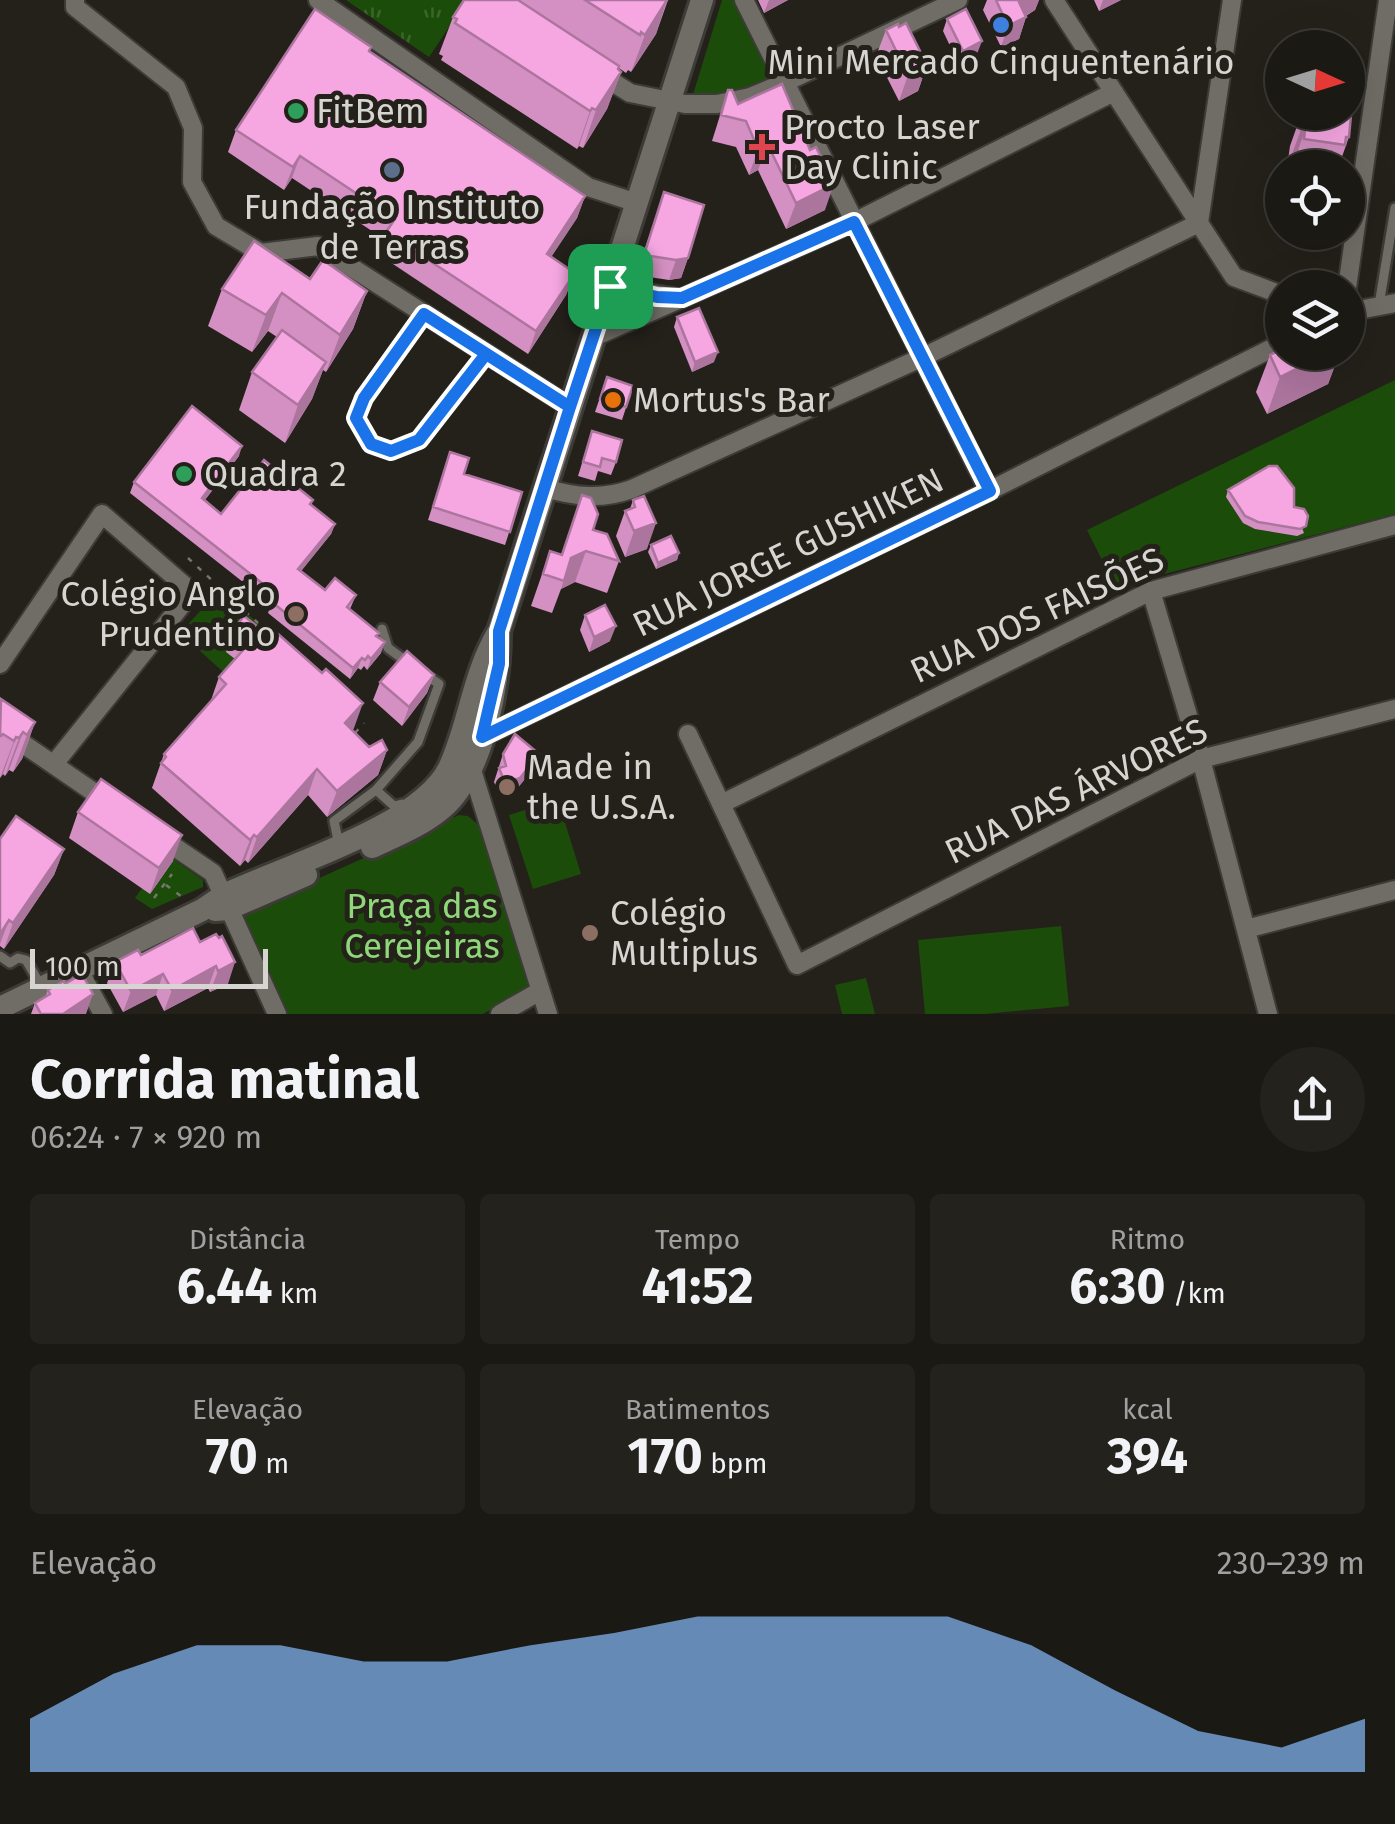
<!DOCTYPE html>
<html lang="pt">
<meta charset="utf-8">
<style>
body{margin:0;font-family:"Fira Sans",sans-serif;background:#24221d;color:#f1f3f6;height:100vh;display:flex;flex-direction:column;font-size:38px;white-space:nowrap}
*{box-sizing:border-box;margin:0}
p{font-size:32px;color:#a0a0a0}
.icon{flex:none;width:55px;height:55px;fill:none;stroke:currentColor;stroke-width:2;stroke-linecap:round;stroke-linejoin:round}
.map{position:relative;height:1014px;overflow:hidden}
.sheet{display:flex;flex-direction:column;background:#1b1914;flex:1}
.sheet>*{flex:none}
.needle{width:65px;rotate:94deg}
.fabs{position:absolute;left:1265px;top:30px;display:grid;gap:20px}
.fabs a{display:grid;place-items:center;width:100px;height:100px;border-radius:50%;background:#1b1914;box-shadow:0 10px 40px #0002,0 0 0 2px #393834;font-size:50px}
.scale{position:absolute;left:30px;bottom:25px;width:238px;box-sizing:border-box;padding-left:10px;border:5px solid #d7d5d1;border-top:0;font-size:28px;line-height:35px;white-space:nowrap;color:#d7d5d1;-webkit-text-stroke:8px #24211b;paint-order:stroke}
.pin{position:absolute;display:grid;place-items:center;width:85px;height:85px;color:#fff;margin:-42px;border-radius:20px;box-shadow:0 5px 15px #0006}
.round{display:grid;place-items:center;flex:none;width:105px;height:105px;border-radius:52px;background:#24221d}
.summary{display:flex;align-items:center;justify-content:space-between;height:170px;padding:0 30px}
h1{font-size:55px;font-weight:700;line-height:75px}
.stats{display:grid;grid-template-columns:repeat(3,1fr);gap:15px;height:170px;padding:10px 30px}
.stats div{display:grid;align-content:center;border-radius:10px;background:#24221d;text-align:center}
.stats b{font-size:50px;font-weight:700}
.stats small{font-size:28px;font-weight:400}
.stats p{font-size:28px}
.chart{height:280px;padding:20px 30px}
.chart p{display:flex;justify-content:space-between}
.chart svg{width:100%;height:180px;margin-top:10px;fill:#85bbfb;opacity:.7}
.map>svg:first-child{display:block}
</style>
<div class="map">
<svg width="1395" height="1014" viewBox="0 0 1395 1014">
<defs>
<pattern id="grass-tufts" width="24" height="20" patternUnits="userSpaceOnUse" patternTransform="scale(2.5)"><rect width="24" height="20" fill="#1c4c09"/><path d="M3 7l-1-3M5 7V3M7 7l1-3M15 17l-1-3M17 17v-4M19 17l1-3" fill="none" stroke="#3c652c"/></pattern>
</defs>
<rect width="100%" height="100%" fill="#24211b"/>
<path fill="url(#grass-tufts)" d="M346,0H467L429,57Z"/>
<path fill="#1c4c09" d="M722,0H735L775,77L748,89L692,98Z
M1395,380V514L1145,579L1119,594L1087,530Z
M212,598L232,601L271,634L231,679L180,633Z
M558,800L581,874L533,889L509,815Z
M459,815L468,816L482,828L531,987L483,1014H285L235,916Z
M173,859L203,880V887L152,909L135,898L142,888L150,893Z
M1061,926L1069,1006L985,1014H925L918,940Z
M866,978L875,1014H842L835,985Z"/>
<g fill="none" stroke-linecap="round" stroke-linejoin="round">
<g stroke="#3d3b37" stroke-width="14">
<path id="service" d="M1379,305L1395,208
M423,313L364,398L356,419L371,444L391,451L419,440L486,354
M382,629L388,648L410,664
M376,790L418,742L439,684L423,673
M339,845L334,821L376,790L394,806L402,804
M0,956L10,963L18,958L26,960L41,986"/>
</g>
<g stroke="#3d3b37" stroke-width="22">
<path id="minor" d="M75,0V7L176,87L193,128L192,182L216,226L261,253L318,246L570,407
M318,0L588,187L637,203
M744,0L989,491
M1054,0L1234,277L1282,295
M598,73L630,93L685,104H717L750,97L784,83L958,0
M610,286L677,298
M1347,288L1388,0
M1348,312L1395,303
M594,337L854,222L1114,92
M545,488C575,497 602,500 632,489L923,357L1199,223L1232,0
M1151,591L1201,759L1268,1014
M0,664L102,514L192,592L54,764
M0,728L111,804
M688,734L797,965L1201,759L1395,709
M482,737L989,491L1282,343
M471,767L548,1014
M721,804L1151,591L1395,525
M157,835L213,873L277,1014
M1246,929L1395,890
M81,974L103,1014
M500,1014L540,991"/>
</g>
<g stroke="#3d3b37" stroke-width="28">
<path id="tertiary" d="M372,847C398,835 426,824 447,804C484,767 499,685 499,634
M215,910L228,909L306,875
M0,1008L202,910L224,895C284,866 420,827 449,768C470,723 472,676 499,631L702,0"/>
</g>
<path stroke="#787570" stroke-width="2.5" stroke-dasharray="5 8" stroke-linecap="butt" d="M188,558L258,623
M355,733L364,723
M166,885L181,896
M154,898L172,874"/>
<use href="#service" stroke="#706d66" stroke-width="9"/>
<use href="#minor" stroke="#706d66" stroke-width="18"/>
<use href="#tertiary" stroke="#706d66" stroke-width="22"/>
</g>
<path fill="#d490c2" d="M464,0H668L656,34L631,72L628,70L626,73L619,68L621,72L607,109L583,148L579,146L577,149L441,60L443,56L439,54L453,17Z
M758,0H788L764,13Z
M987,0H1039L1035,10L1026,16V17L1019,39L1001,47L983,10Z
M1094,0H1121L1099,11Z
M947,19L977,54L958,63L943,31Z
M886,30L927,65L918,91L899,101L876,56Z
M370,52L585,196L577,218L551,257L575,273L566,295L528,354L378,254L384,239L292,178L284,190L228,152L236,130Z
M728,90L738,104L825,210L786,229L758,170L749,175L736,147L712,141Z
M1302,112H1348L1349,137L1338,168L1287,167L1290,146Z
M664,192L688,258L681,278L669,280L636,275Z
M310,279L367,291L353,329L326,372L323,370L312,399L285,443L239,410L252,372L277,337L268,331L252,352L208,326L222,289Z
M677,317L714,362L692,372L674,327Z
M1282,352H1340L1328,384L1267,414L1256,392L1270,355Z
M607,377L633,386L622,420L595,412Z
M592,431L616,462L611,475L598,471L595,481L578,476Z
M450,452L464,474L522,492L505,545L428,520Z
M239,456L204,501L221,514L313,500L311,505L335,524L331,534L301,571L325,590L356,595L350,609L377,636L381,653L367,670L364,666L361,670L358,668L350,679L268,613L271,604L130,493L134,482Z
M1228,490L1294,507L1304,533L1297,536L1255,529L1243,523L1226,497Z
M582,495L593,530L619,561L607,593L575,582L561,589L552,613L531,606L550,551L561,555Z
M633,500L647,549L625,557L616,536L625,511L630,509Z
M651,545L679,553L677,560L656,569L648,552Z
M585,615L610,641L589,652L580,630Z
M236,626L354,728L352,730L369,747L387,750L378,775L327,817L308,795L248,863L245,860L240,866L152,788L164,754L210,703L219,677L235,659L226,652Z
M434,675L427,693L402,726L373,700L380,682Z
M0,700L35,722L22,759L13,772L9,770L5,776L3,774L0,778Z
M503,754H539L535,767L515,791L500,796L494,782Z
M78,812L173,861L150,894L69,838Z
M0,839L64,849L54,875L4,949L0,946Z
M200,942L228,984L210,992L208,988L164,1011L156,995L123,1012L107,983L115,962Z
M48,990L86,1014H31L35,1003L45,998Z"/>
<path fill="#ac759e" d="M667,0L656,34L631,72L645,35Z
M769,0H788L764,13Z
M1023,0H1039L1035,10L1011,24L1019,2Z
M1103,0H1121L1099,11Z
M1026,17L1019,39L1001,47L1008,26Z
M982,41L977,54L958,63L963,51Z
M927,65L918,91L899,101L908,75Z
M621,72L607,109L583,148L596,110Z
M592,108L579,146L577,149L590,111Z
M1301,130H1305L1292,168L1287,167Z
M768,145L758,170L749,175L758,149Z
M300,156L292,178L284,190L293,167Z
M834,184L825,210L786,229L796,203Z
M585,196L577,218L538,277L547,254Z
M688,258L681,278L669,280L676,260Z
M575,273L566,295L528,354L536,331Z
M367,291L353,329L326,372L340,335Z
M282,293L268,331L252,352L266,315Z
M718,352L714,362L692,372L695,362Z
M1330,352H1340L1328,384L1267,414L1280,377Z
M326,362L312,399L285,443L298,405Z
M242,446L239,456L198,509L202,498Z
M656,523L647,549L625,557L634,531Z
M335,524L331,534L294,580L298,569Z
M586,551L575,582L561,589L571,558Z
M679,553L677,560L656,569L658,563Z
M616,626L610,641L589,652L594,637Z
M385,642L381,653L367,670L371,659Z
M362,658L358,668L350,679L353,668Z
M434,675L427,693L402,726L409,707Z
M363,703L354,728L335,748L345,723Z
M35,722L22,759L13,772L27,735Z
M23,732L9,770L5,776L19,738Z
M16,737L3,774L0,778L14,741Z
M387,750L378,775L327,817L337,791Z
M539,754L535,767L515,791L500,796L505,783Z
M317,769L308,795L248,863L257,837Z
M182,835L173,861L150,894L159,868Z
M254,835L245,860L240,866L250,840Z
M64,849L54,875L4,949L13,923Z
M9,920L0,944V934Z
M235,962L228,984L210,992L218,971Z
M216,966L208,988L164,1011L172,990Z
M163,974L156,995L123,1012L131,991Z
M93,994L86,1014H63Z"/>
<path fill="#f6a7e2" stroke="#ac759e" stroke-width="2.5" d="M464,0H518L619,66L618,69L621,72L596,110L592,108L590,111L455,23L457,19L453,17Z
M585,0H667L645,35L641,32L640,35Z
M996,0H1023L1019,2L1026,17L1008,26Z
M315,9L371,47L369,51L585,196L547,254L575,273L536,331L386,232L395,219L300,156L293,167L236,130Z
M966,9L982,41L963,51L947,19Z
M906,23L927,65L908,75L886,30L898,24L899,27Z
M782,84L810,150L816,147L834,184L796,203L768,145L758,149L746,121L721,115L728,90H732L738,104Z
M1348,93L1353,94L1349,137H1346L1345,145L1304,139L1305,130H1301L1303,112H1348Z
M664,192L704,205L688,258L676,260L644,255Z
M254,241L310,279L323,260L367,291L340,335L282,293L266,315L222,289Z
M699,308L718,352L695,362L677,317Z
M282,330L326,362L298,405L252,372Z
M1282,349V352H1330L1280,377L1270,355Z
M607,377L633,386L626,407L600,399Z
M192,406L242,446L202,498L221,514L264,460L313,500L310,504L335,524L298,569L325,590L335,578L356,595L347,607L379,633L376,636L385,642L371,659L368,656L365,660L362,658L353,668L272,602L277,595L134,482Z
M592,431L622,440L616,462L602,458L600,467L583,462Z
M450,452L469,458L464,474L522,492L510,532L433,507Z
M1269,466H1277L1294,488V507L1304,509L1308,516L1306,526L1300,529L1258,522L1245,516L1228,490Z
M582,495L591,498L598,514L593,530L607,534L619,561L586,551L571,558L564,581L543,574L550,551L562,555Z
M644,496L656,523L634,531L625,511L635,507L633,500Z
M671,536L679,553L658,563L651,545Z
M605,605L616,626L594,637L585,615Z
M244,616L262,630L267,624L322,673L326,669L363,703L345,723L369,747L382,740L387,750L337,791L317,769L257,837L254,835L250,840L161,763L166,757L164,754L226,684L219,677L252,640L236,626Z
M407,651L434,675L409,707L380,682Z
M1,699L35,722L27,735L23,732L19,738L16,737L14,741L3,734L1,736H0Z
M515,734L539,754L520,778L505,783L499,768L506,766L503,754Z
M101,779L182,835L159,868L78,812Z
M16,816L64,849L13,923L9,920L0,934V839Z
M193,928L200,942L216,934L219,938L222,936L235,962L218,971L216,966L172,990L163,974L131,991L115,962L138,950L141,955Z
M82,974L93,994L63,1014H41L35,1003L50,994L48,990L64,981L65,984Z"/>
<g fill="none" stroke-linecap="round" stroke-linejoin="round">
<g stroke="#fff" stroke-width="20">
<path id="route" d="M610,286L570,407L486,354L419,440L391,451L371,444L356,418L364,398L424,314L570,407L499,631V664L482,737L990,491L854,222L682,298L657,297L610,286"/>
</g>
<use href="#route" stroke="#1a73e8" stroke-width="12"/>
</g>
<circle fill="#3f7fe0" stroke="#24211b" stroke-width="4" cx="1001" cy="25" r="10"/>
<g fill="#2e9e5b" stroke="#24211b" stroke-width="4">
<circle cx="296" cy="111" r="10"/>
<circle cx="184" cy="474" r="10"/>
</g>
<path fill="#e0444e" stroke="#24211b" stroke-width="4" d="M757 132h10v10h10v10h-10v10h-10v-10h-10v-10h10z"/>
<circle fill="#5c6f8a" stroke="#24211b" stroke-width="4" cx="392" cy="170" r="10"/>
<circle fill="#e8710a" stroke="#24211b" stroke-width="4" cx="613" cy="400" r="10"/>
<g fill="#8d6e63" stroke="#24211b" stroke-width="4">
<circle cx="296" cy="614" r="10"/>
<circle cx="507" cy="787" r="10"/>
<circle cx="590" cy="933" r="10"/>
</g>
<g text-anchor="middle" stroke-width="10" stroke-linejoin="round" paint-order="stroke">
<g font-size="35" fill="#d7d5d1" stroke="#24211b" text-anchor="start">
<text x="1001" y="74" text-anchor="middle">Mini Mercado Cinquentenário</text>
<text x="316" y="123">FitBem</text>
<text x="784" y="139">Procto Laser<tspan x="784" dy="40">Day Clinic</tspan></text>
<text x="392" y="219" text-anchor="middle">Fundação Instituto<tspan x="392" dy="40">de Terras</tspan></text>
<text x="633" y="412">Mortus's Bar</text>
<text x="204" y="486">Quadra 2</text>
<text x="276" y="606" text-anchor="end">Colégio Anglo<tspan x="276" dy="40">Prudentino</tspan></text>
<text x="527" y="779">Made in<tspan x="527" dy="40">the U.S.A.</tspan></text>
<text x="610" y="925">Colégio<tspan x="610" dy="40">Multiplus</tspan></text>
</g>
<g font-size="35" fill="#d7d5d1" stroke="#24211b">
<text transform="translate(788 552) rotate(-26)" y="12">RUA JORGE GUSHIKEN</text>
<text transform="translate(1037 615) rotate(-25)" y="12">RUA DOS FAISÕES</text>
<text transform="translate(1076 791) rotate(-26)" y="12">RUA DAS ÁRVORES</text>
</g>
<g font-size="35" fill="#8ed879" stroke="#24211b">
<text x="422" y="918">Praça das<tspan x="422" dy="40">Cerejeiras</tspan></text>
</g>
</g>
</svg>
<div class="fabs">
<a><svg class="needle" viewBox="-14 -14 28 28"><path d="M0-13l5 13h-10z" fill="#e53935"/><path d="M0 13l5-13h-10z" fill="#a0a0a0"/></svg></a>
<a><svg class="icon" aria-label="locate" viewBox="0 0 24 24"><circle cx="12" cy="12" r="6"/><path d="M12 2v4M12 18v4M2 12h4M18 12h4"/></svg></a>
<a><svg class="icon" aria-label="layers" viewBox="0 0 24 24"><path d="M12 4l9 5-9 5-9-5zM3 14l9 5 9-5"/></svg></a>
</div>
<div class="scale">100 m</div>
<div class="pin" style="left:610px;top:286px;background:#1e9e55"><svg class="icon" aria-label="arrive" viewBox="0 0 24 24"><path d="M6 21V4h12l-3 4 3 4H6"/></svg></div>
</div>
<section class="sheet">
<div class="summary"><div><h1>Corrida matinal</h1><p>06:24 · 7 × 920 m</p></div><a class="round"><svg class="icon" aria-label="share" viewBox="0 0 24 24"><path d="M12 15V3M7 8l5-5 5 5M5 13v7h14v-7"/></svg></a></div>
<div class="stats">
<div><p>Distância</p><b>6.44<small> km</small></b></div>
<div><p>Tempo</p><b>41:52</b></div>
<div><p>Ritmo</p><b>6:30<small> /km</small></b></div>
</div>
<div class="stats">
<div><p>Elevação</p><b>70<small> m</small></b></div>
<div><p>Batimentos</p><b>170<small> bpm</small></b></div>
<div><p>kcal</p><b>394</b></div>
</div>
<div class="chart"><p><span>Elevação</span>230–239 m</p>
<svg viewBox="0 0 160 44" preserveAspectRatio="none"><path d="M0 44V31L10 20L20 13L30 13L40 17L50 17L60 13L70 10L80 6L90 6L100 6L110 6L120 13L130 24L140 34L150 38L160 31V44z"/></svg>
</div>
</section>
